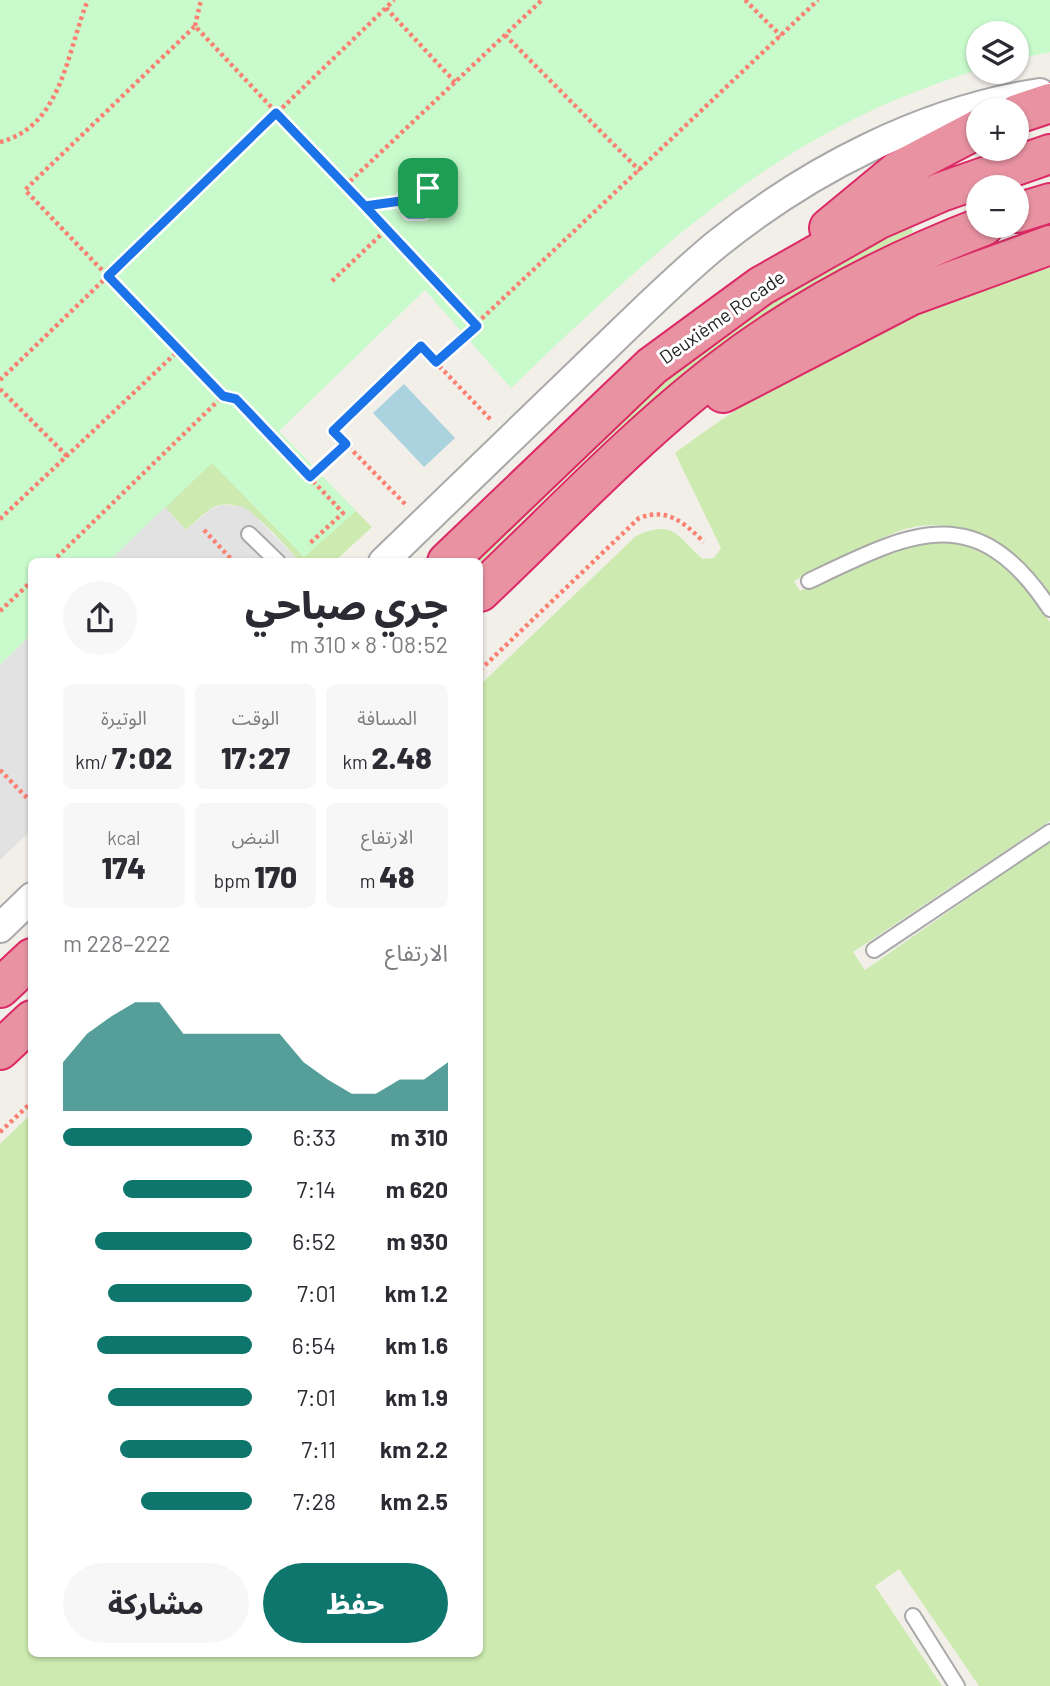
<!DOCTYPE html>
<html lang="ar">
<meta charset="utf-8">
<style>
body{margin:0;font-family:Barlow,"Noto Sans Arabic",sans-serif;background:#f7f7f7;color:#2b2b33;direction:rtl;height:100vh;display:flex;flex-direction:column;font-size:26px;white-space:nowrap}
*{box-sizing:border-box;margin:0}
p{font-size:23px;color:#7c7c81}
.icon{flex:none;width:38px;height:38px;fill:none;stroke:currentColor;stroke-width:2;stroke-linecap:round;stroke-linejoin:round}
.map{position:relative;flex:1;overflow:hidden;direction:ltr}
.details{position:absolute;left:28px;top:558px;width:455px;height:1099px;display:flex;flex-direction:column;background:#fff;border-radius:10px;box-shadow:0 2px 5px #0004;direction:rtl}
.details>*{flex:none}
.controls{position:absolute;left:966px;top:21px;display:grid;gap:14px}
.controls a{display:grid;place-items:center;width:63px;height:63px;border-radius:50%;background:#fff;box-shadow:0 2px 5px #0004;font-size:35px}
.pin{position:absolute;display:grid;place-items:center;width:60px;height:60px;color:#fff;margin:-30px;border-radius:14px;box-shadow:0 4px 10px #0006}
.round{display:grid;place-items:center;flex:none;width:74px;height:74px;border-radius:37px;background:#f7f7f7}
.overview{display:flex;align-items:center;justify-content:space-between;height:119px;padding:0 35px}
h1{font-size:38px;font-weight:800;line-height:52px}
.figures{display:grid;grid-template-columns:repeat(3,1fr);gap:10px;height:119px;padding:7px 35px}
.figures div{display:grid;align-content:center;border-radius:10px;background:#f7f7f7;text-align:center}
.figures b{font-size:30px;font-weight:800}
.figures small{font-size:19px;font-weight:400}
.figures p{font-size:19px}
.chart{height:196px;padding:14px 35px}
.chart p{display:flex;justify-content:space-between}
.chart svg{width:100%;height:126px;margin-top:7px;fill:#0f766e;opacity:.7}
.action{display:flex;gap:14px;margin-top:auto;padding:14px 35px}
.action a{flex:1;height:80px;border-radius:42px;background:#0f766e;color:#fff;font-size:28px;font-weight:800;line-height:80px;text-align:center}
.action a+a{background:#f7f7f7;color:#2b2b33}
ul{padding:0 35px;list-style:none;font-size:23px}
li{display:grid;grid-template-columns:112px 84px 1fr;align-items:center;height:52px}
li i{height:18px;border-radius:9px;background:#0f766e}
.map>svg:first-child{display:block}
</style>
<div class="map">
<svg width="1050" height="1686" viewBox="0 0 1050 1686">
<rect width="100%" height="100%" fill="#f2efe9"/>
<path fill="#cdebb0" d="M911,226L913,232C827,275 745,324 670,385C603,439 542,502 480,562H468L666,377L760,310L808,279Z
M1050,268V594C1019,547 955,509 897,532C862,545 828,565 794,581L800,591L903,543L942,540L962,544L999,561L1015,574L1050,622V821L853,952L865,970L1050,841V1686H979L899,1569L875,1586L942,1686H0V1144L31,1114L32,1654H480V685L636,536C676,518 677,538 703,559L714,558L721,548L675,453C789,367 913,308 1050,268Z
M196,446L333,513L295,547L303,556L356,511L372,527L334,562H300C281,542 243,490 212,508C203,514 194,523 186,530L165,507L108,562H75Z"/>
<path fill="#c8facc" d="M0,0H1050V52L1017,59V33H978V70C777,131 659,247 511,388L425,290L279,431L356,511L304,557L212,463L108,562H32L31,635L0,665Z"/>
<path fill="#e2e2e2" d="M221,505L241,506L250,511L300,562H108L165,507L186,530L211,509Z
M31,635V830L0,860V665Z"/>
<path fill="#aad3df" d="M404,384L455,438L424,467L373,413Z"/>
<path fill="#c7bfb8" stroke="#c4b6ab" stroke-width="2" d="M406 200a12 12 0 1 1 24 0a12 12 0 1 1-24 0Z"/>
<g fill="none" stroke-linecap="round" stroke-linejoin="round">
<g stroke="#a9a9a9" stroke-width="18">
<path id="lane" d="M249,534L278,562
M809,581C909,533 976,496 1050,609
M874,950L1050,832
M913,1616L957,1686"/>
</g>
<g stroke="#a9a9a9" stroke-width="32">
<path id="street" d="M383,562C451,497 518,432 585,367C629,325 671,282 717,244C809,170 923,111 1040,93
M0,928L32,897"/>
</g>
<g stroke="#dc2a67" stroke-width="42">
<path id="highway" d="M1017,114L1050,103
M1017,213L1050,203
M829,228L898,171L978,129
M723,393L910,296L1050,245
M447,562L652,366L761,286L879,219L941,192L1050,154
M480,592C558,518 633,438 718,372C798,310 890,262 984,226
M0,988L32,958
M0,1050L32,1020"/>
</g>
<path stroke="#fa8072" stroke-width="4.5" stroke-dasharray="3.5 3.5" stroke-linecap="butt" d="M745,0L781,36
M386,8L455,82
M195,26L201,0
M505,35L640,171
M0,142C63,126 67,50 88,0
M402 200a15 15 0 1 1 30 0a15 15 0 1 1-30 0Z
M345,186L542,0
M365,206L401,201
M332,281L387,229
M436,362L818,0
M0,380L394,0
M0,389L67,456
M223,396L236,399L343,513L308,545
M310,477L345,444
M405,504L333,431L420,346L492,421
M0,519L179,350
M204,530L234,562
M52,562L223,396L25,190L195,26L477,326
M0,611L32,581
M480,670L639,518C668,507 684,523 704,542
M0,770L32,803
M0,1132L32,1102"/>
<use href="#lane" stroke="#fff" stroke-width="14"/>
<use href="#street" stroke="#fff" stroke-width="28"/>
<use href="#highway" stroke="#e892a2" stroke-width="38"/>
</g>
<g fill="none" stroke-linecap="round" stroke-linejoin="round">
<g stroke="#fff" stroke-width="14">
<path id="route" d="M428,188L414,184L407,188L401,201L365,206L276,113L108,276L223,396L236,399L310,477L346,444L333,431L421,346L436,362L477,326L365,206L401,201L409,214H424L433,202L428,188"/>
</g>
<use href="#route" stroke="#1a73e8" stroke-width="9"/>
</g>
<g text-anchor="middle" stroke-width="6" stroke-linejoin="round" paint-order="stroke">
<g font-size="19" fill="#222" stroke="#fff">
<text transform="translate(722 317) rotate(-35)" y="7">Deuxième Rocade</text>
</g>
</g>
</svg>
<div class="controls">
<a><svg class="icon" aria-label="layers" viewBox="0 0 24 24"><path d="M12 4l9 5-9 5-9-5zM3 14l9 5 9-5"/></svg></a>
<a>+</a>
<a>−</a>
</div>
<div class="pin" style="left:428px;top:188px;background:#1e9e55"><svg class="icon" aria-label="arrive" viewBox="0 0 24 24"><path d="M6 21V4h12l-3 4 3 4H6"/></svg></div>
<section class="details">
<div class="overview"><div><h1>جري صباحي</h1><p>08:52 · 8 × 310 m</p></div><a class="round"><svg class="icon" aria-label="share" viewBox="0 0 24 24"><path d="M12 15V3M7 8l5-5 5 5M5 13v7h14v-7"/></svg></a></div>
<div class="figures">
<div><p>المسافة</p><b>2.48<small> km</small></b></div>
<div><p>الوقت</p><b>17:27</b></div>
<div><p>الوتيرة</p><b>7:02<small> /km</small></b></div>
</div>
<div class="figures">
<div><p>الارتفاع</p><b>48<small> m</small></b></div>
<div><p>النبض</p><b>170<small> bpm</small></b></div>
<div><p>kcal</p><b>174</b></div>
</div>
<div class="chart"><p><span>الارتفاع</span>222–228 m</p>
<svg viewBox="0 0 160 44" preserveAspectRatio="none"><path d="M0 44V27L10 17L20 11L30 6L40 6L50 17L60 17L70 17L80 17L90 17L100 27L110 33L120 38L130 38L140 33L150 33L160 27V44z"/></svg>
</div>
<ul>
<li><b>310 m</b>6:33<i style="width:100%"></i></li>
<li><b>620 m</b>7:14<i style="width:68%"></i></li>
<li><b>930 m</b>6:52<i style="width:83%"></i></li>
<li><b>1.2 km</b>7:01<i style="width:76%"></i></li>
<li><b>1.6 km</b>6:54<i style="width:82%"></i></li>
<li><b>1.9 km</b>7:01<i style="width:76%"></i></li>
<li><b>2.2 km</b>7:11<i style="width:70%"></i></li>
<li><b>2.5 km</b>7:28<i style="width:59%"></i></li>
</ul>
<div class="action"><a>حفظ</a><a>مشاركة</a></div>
</section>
</div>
